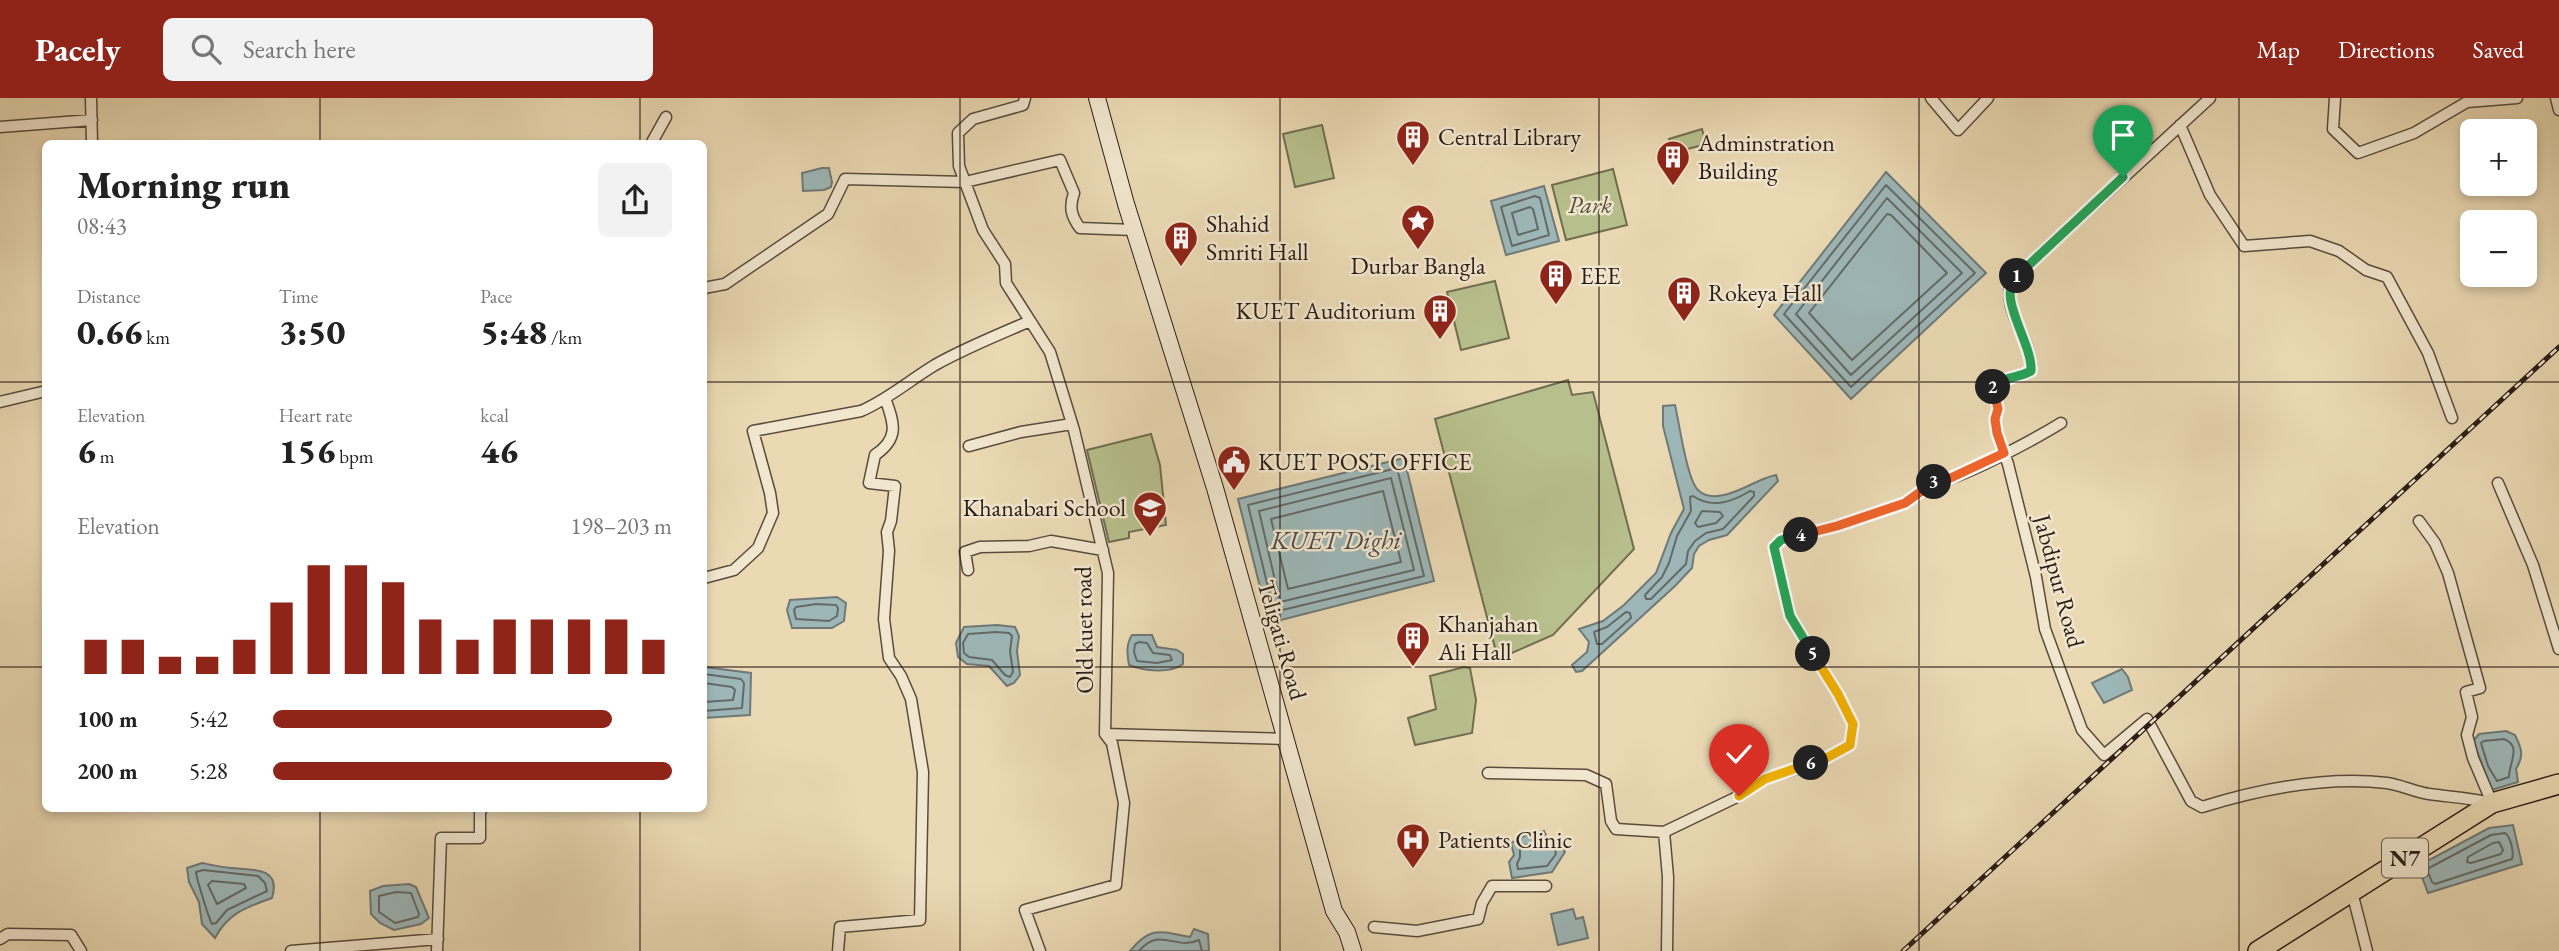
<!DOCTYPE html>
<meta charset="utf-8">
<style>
body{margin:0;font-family:"EB Garamond",serif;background:#f2f2f2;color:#222;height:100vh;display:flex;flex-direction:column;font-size:26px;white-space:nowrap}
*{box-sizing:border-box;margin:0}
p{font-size:23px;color:#767676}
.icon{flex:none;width:38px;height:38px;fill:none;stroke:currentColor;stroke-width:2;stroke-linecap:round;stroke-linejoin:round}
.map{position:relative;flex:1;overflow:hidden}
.side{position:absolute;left:42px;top:42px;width:665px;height:672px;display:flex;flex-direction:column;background:#fff;border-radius:10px;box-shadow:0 4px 10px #0003}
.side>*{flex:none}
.buttons{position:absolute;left:2460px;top:21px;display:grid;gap:14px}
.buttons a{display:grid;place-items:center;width:77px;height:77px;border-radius:10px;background:#fff;box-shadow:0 4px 10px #0003;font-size:35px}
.pin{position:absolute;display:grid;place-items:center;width:60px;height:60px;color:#fff;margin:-72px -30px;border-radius:50% 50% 50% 0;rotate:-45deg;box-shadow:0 0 7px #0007}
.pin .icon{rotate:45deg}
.km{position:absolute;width:35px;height:35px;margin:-18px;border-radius:50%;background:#222;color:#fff;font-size:19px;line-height:35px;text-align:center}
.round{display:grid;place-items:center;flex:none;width:74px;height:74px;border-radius:10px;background:#f2f2f2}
.headline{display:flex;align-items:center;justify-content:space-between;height:119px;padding:0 35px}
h1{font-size:38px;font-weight:800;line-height:52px}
.metrics{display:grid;grid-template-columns:repeat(3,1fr);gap:10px;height:119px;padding:7px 35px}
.metrics div{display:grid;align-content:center}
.metrics b{font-size:35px;font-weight:800}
.metrics small{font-size:19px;font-weight:400}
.metrics p{font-size:19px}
.chart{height:196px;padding:14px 35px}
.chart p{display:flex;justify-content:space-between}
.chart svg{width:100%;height:126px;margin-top:7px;stroke:#8f2418;stroke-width:6}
ul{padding:0 35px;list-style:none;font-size:23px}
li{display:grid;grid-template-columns:112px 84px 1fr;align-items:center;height:52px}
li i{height:18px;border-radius:9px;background:#8f2418}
header{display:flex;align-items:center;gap:42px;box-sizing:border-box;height:98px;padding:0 35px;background:#8f2418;color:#fff}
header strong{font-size:33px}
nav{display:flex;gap:38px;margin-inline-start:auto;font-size:24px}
.search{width:490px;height:63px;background:#f2f2f2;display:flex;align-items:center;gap:18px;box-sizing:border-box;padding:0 24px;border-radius:10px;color:#767676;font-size:26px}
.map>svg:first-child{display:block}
</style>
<header>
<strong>Pacely</strong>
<div class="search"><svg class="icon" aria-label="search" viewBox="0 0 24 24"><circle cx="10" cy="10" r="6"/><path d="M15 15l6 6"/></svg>Search here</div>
<nav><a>Map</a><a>Directions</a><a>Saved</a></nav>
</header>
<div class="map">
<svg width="2559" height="853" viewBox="0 0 2559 853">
<rect width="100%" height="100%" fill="#ead9b3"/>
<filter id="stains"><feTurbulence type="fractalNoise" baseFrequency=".00286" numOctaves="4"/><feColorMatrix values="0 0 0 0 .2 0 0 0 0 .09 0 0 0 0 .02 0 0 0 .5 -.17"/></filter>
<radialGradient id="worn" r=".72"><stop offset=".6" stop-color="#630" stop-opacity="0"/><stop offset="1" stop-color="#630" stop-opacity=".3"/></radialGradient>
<path fill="#b7bf8c" stroke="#706e51" stroke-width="2" d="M1322,27L1334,80L1295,89L1283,36Z
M1702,31L1706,46L1673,55L1669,41Z
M1613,71L1627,127L1566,142L1552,87Z
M1495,183L1509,240L1461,252L1447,194Z
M1568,282L1572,297L1593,294L1634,451L1553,537L1498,561L1435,321Z
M1151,336L1160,367L1166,427L1129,434V440L1109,444L1087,352Z
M1464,569L1470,570L1476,602L1472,635L1415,647L1408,620L1436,611L1430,578Z"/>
<path fill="#9db7b8" stroke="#6f7977" stroke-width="2" d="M822,70H829L832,84L831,89L824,92L803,93L802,75Z
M1886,74L1986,175L1851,301L1774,217Z
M1544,88L1559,143L1506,157L1491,103Z
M1675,307C1679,324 1687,382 1698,392C1705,399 1715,399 1724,397C1743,393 1757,381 1776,377L1778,383L1727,437L1709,442L1699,448L1694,456L1692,470L1675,488L1582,573L1576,574L1572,567L1587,554L1589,544L1579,531L1603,523L1624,507L1656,475L1671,435L1684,411L1663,328V308Z
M1404,360L1434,483L1269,525L1238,401Z
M837,499L846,505L844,523L832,530H792L787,512L790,502Z
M997,527L1015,529L1019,538L1017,553L1020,577L1014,585L1007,588L989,568L967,566L958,559L956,545L964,529Z
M1132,537H1152L1157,549L1177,552L1183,556V566C1170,576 1144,573 1129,567C1127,556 1126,546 1132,537Z
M704,569L751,575L750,617L704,620Z
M2122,571L2128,579L2132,592L2104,605L2092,585Z
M2506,633L2515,637C2522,651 2524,658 2516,671L2518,684L2492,692L2473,643L2479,636Z
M2513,727L2522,766L2428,795L2418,768L2489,730Z
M1544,733L1549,743H1558L1565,754L1552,774L1512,780L1509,764L1514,757L1511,745L1524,738Z
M202,765C212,767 221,769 231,770C250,772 282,768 272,800C247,809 228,815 215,840L202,826L199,804L189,784L187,770Z
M409,786L416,789L429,820L421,826L394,832L380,825L371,816L370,793L383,788Z
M1573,811L1576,821L1583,819L1588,840L1558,847L1551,816Z
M1194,831L1208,836L1209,853H1130C1151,828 1159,833 1190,839Z"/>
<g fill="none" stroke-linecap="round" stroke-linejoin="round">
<path stroke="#646a67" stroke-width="2" d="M1886,87L1975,175L1851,289L1784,216Z
M1535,98L1540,100L1549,137L1512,148L1501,109Z
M1887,100L1962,175L1851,277L1796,216Z
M1530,109L1533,111L1538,131L1518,137L1512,115Z
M1887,116L1891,117L1947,175L1852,262L1809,215Z
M1397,370L1424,478L1274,514L1248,407Z
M1391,380L1414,472L1280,504L1259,413Z
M1383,393L1401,464L1288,491L1271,421Z
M1750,393L1754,394V398L1723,431L1706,435L1695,443L1688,453L1686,466L1651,501H1646L1645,497L1662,479L1669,465L1677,438L1691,413L1690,399L1693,398C1712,411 1732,404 1750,393Z
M1702,413L1720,414L1723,418L1716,425L1698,429L1695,425Z
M816,506L836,507L838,510L837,518L829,523L796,521L794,512L796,509Z
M1626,514L1630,515L1631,520L1602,546H1597L1594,534L1607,529Z
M996,534L1009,535L1012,538L1010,553L1013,574L1010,579L1005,577L992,562L969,559L964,555L963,545L968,536Z
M1139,544L1147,545L1153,555L1170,557L1172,562L1157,565L1137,563L1134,554L1135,546Z
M704,576L741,581L744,585L742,610L704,613
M704,585L732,589L735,592L733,602L704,604
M2504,641C2522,648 2509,665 2509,679L2497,683L2488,668L2481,645L2484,643Z
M2505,735C2511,739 2514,755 2512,761L2435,786L2432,784L2428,774L2429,770L2491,737Z
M1539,742L1546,749L1555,751L1556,756L1547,768L1518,771L1517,766L1520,759V749Z
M2499,744L2503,752L2501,756L2471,765L2467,764L2468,759L2493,745Z
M203,772L258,778L265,785L267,793L227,812L216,825L212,826C209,821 196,779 196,774Z
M212,783L244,786L246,790L217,806L208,787Z
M396,794L411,795L419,816L418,819L395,825L379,814V798Z
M1139,853C1160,828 1176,853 1199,842L1202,853"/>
<g stroke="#5a4b3d" stroke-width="13">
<path id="street" d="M91,0L92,46
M1025,0L1023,7L973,21L958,35L959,68L983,132L1005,166L1006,185L1050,254L1074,332L1108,475L1105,636L1112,645L1124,705L1116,787L1025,812L1040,853
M1931,0L1958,32L1988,0
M2210,0L2011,183C2002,214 2033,242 2031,273C2018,281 2002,279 1992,290L1998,311L1995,321L1997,335L2008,366L2036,479L2045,531L2082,632L2104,657L2147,621L2191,703L2202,709C2260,691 2326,678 2387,685C2401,687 2415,694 2429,696C2451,699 2470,700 2492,705L2473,660L2467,637L2472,619L2466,594L2480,590L2448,475L2435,445L2419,423
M2335,0L2333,31L2358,55L2414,35L2467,4L2517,0
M2556,0L2559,12
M2180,27L2210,97L2244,148L2310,143L2339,153L2366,172L2387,179L2428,255L2452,320
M0,29L92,22
M651,46L666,19
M704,190L725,186L828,116L845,81L965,84L1060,62L1074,95C1069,109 1071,118 1080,130L1134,132
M0,304L46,293
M969,348L1021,334L1072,326
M2498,385L2533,467L2559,551
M968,472L965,454L980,449L1029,448L1051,443L1103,452
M704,480L734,472L758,450L773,415L770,395L753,333L861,313C887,302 910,282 935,267C965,250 998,237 1030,223
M1105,636L1287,641
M1488,675L1586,677L1606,686L1611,723L1616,731L1664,734
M2352,794L2367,853
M1374,829L1417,833L1478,821L1482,805L1492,788H1546
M0,841L8,836L71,837L81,853
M291,853L438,841
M437,853L441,740H480V715L482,710
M838,853L840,829L920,822L923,674L911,601L901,578L889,560L884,521L889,453L887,434L891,423L895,388L869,385L875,357C900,340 894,325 885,300
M1667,853L1668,779L1664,734L1739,698L1764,681L1821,663L1850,647L1853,626L1838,596L1790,518L1774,449L1781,442L1837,428L1905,405L1934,384C1955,385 2040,338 2061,325"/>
</g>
<g stroke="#2a1c16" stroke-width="18">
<path id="secondary" d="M1097,0L1126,106L1215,390L1334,813L1347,834L1353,853"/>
</g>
<g stroke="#2a1c16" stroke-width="22">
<path id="highway" d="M2258,853L2492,705L2559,686"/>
</g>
<use href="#street" stroke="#f1e6ce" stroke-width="10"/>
<use href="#secondary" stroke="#f1e6ce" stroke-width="16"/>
<use href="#highway" stroke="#ead9b3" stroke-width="19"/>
<g stroke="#2a1c16" stroke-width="5">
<path id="rail" d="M1903,853L2559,249"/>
</g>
<use href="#rail" stroke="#f1e6ce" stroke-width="2.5" stroke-dasharray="8" stroke-linecap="butt"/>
</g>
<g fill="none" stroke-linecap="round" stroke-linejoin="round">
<g stroke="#fff" stroke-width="14">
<path id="split-1" d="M2017,178L2123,79"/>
</g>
<g stroke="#fff" stroke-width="14">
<path id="split-2" d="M1993,289C2002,279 2019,280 2031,273C2033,245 1995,198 2017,178"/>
</g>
<g stroke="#fff" stroke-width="14">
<path id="split-3" d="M1934,384H1942L2004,355L1997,335L1995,321L1998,311L1993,289"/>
</g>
<g stroke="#fff" stroke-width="14">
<path id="split-4" d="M1801,437L1837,428L1905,405L1934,384"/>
</g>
<g stroke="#fff" stroke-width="14">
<path id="split-5" d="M1801,437L1781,442L1774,449L1790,518L1813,556"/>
</g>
<g stroke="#fff" stroke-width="14">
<path id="split-6" d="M1811,665L1821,663L1850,647L1853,626L1838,596L1813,556"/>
</g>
<g stroke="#fff" stroke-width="14">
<path id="split-7" d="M1739,698L1765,681L1811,665"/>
</g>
<use href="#split-1" stroke="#22a559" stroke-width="9"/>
<use href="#split-2" stroke="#22a559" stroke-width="9"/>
<use href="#split-3" stroke="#f0652b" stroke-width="9"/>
<use href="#split-4" stroke="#f0652b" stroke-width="9"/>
<use href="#split-5" stroke="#22a559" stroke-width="9"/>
<use href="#split-6" stroke="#f5b400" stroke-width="9"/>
<use href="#split-7" stroke="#f5b400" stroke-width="9"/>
</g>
<path fill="none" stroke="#2a1c16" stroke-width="2" stroke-opacity="0.55" d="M320,0V46M640,0V46M960,0V853M1280,0V853M1599,0V853M1919,0V853M2239,0V853M0,284H46M704,284H2559M0,569H46M704,569H2559M320,710V853M640,710V853"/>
<defs>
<g id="building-pin" transform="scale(1.75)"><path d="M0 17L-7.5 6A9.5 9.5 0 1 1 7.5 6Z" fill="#8f2418" stroke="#f1e6ce"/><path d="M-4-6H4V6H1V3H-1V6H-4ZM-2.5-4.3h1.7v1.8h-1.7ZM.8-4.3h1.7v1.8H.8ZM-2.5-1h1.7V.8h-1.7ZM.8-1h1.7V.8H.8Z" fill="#fff"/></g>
<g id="sight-pin" transform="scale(1.75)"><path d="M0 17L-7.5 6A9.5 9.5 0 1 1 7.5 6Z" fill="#8f2418" stroke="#f1e6ce"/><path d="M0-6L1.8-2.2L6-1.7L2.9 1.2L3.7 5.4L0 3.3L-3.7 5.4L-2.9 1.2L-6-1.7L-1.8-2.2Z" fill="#fff"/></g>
<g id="civic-pin" transform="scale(1.75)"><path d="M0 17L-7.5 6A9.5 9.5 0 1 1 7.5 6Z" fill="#8f2418" stroke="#f1e6ce"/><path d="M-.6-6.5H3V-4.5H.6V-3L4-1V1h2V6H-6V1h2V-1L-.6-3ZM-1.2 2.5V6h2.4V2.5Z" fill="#fff"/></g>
<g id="school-pin" transform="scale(1.75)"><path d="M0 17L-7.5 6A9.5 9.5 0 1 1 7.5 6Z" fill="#8f2418" stroke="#f1e6ce"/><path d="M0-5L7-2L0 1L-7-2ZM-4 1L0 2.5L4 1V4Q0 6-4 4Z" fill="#fff"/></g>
<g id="hospital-pin" transform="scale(1.75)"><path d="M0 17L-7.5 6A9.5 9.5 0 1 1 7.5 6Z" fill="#8f2418" stroke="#f1e6ce"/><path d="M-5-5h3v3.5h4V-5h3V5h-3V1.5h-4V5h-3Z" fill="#fff"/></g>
</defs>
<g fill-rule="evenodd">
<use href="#building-pin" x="1413" y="39"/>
<use href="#building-pin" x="1673" y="59"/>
<use href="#sight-pin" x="1418" y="123"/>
<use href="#building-pin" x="1181" y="140"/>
<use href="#building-pin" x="1556" y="178"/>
<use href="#building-pin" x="1684" y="195"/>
<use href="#building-pin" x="1440" y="213"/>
<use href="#civic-pin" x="1234" y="364"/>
<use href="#school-pin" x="1150" y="410"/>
<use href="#building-pin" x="1413" y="540"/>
<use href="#hospital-pin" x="1413" y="742"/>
</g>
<g text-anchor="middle" stroke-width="5" stroke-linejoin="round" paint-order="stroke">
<rect fill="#f1e6ce" stroke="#66594d" stroke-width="2" x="2382" y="740.5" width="46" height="39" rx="5"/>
<g font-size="23" font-weight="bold" fill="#2a1c16">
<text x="2405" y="768">N7</text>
</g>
<g font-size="24" fill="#2a1c16" stroke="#f1e6ce" text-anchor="start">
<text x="1438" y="47">Central Library</text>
<text x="1698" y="53">Adminstration<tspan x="1698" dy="28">Building</tspan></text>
<text x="1206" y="134">Shahid<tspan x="1206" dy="28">Smriti Hall</tspan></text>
<text x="1418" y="176" text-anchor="middle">Durbar Bangla</text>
<text x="1580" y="186">EEE</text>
<text x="1708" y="203">Rokeya Hall</text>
<text x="1416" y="221" text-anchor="end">KUET Auditorium</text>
<text x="1258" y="372">KUET POST OFFICE</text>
<text x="1126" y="418" text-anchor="end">Khanabari School</text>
<text x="1438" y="534">Khanjahan<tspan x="1438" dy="28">Ali Hall</tspan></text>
<text x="1438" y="750">Patients Clinic</text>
</g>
<g font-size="24" font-style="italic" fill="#544d39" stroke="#f1e6ce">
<text x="1590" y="115">Park</text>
</g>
<g font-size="24" fill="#2a1c16" stroke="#f1e6ce">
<text transform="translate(2059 483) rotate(75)" y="8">Jabdipur Road</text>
<text transform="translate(1084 532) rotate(-91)" y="8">Old kuet road</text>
<text transform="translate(1282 542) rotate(74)" y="8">Teligati Road</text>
</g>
<g font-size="26" font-style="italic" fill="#4c4a47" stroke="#f1e6ce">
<text x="1336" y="451">KUET Dighi</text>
</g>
</g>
<rect width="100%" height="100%" filter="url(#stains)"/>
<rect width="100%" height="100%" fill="url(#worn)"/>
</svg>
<div class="buttons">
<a>+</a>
<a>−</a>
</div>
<div class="pin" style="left:2123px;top:79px;background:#1e9e55"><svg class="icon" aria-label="arrive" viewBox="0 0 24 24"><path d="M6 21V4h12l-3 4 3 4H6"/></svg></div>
<div class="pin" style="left:1739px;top:698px;background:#d93025"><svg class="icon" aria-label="check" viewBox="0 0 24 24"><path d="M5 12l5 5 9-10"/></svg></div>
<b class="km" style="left:2017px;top:178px">1</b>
<b class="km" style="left:1993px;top:289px">2</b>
<b class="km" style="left:1934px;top:384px">3</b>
<b class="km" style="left:1801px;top:437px">4</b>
<b class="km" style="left:1813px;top:556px">5</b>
<b class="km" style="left:1811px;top:665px">6</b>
<section class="side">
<div class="headline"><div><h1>Morning run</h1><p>08:43</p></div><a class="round"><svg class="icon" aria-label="share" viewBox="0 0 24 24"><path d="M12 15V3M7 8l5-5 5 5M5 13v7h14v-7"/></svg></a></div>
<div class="metrics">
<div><p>Distance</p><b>0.66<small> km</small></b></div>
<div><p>Time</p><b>3:50</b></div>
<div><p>Pace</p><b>5:48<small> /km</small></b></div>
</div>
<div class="metrics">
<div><p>Elevation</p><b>6<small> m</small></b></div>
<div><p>Heart rate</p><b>156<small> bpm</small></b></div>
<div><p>kcal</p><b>46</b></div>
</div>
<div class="chart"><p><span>Elevation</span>198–203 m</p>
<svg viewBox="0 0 160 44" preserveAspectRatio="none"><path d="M5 44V32M15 44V32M25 44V38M35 44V38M45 44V32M55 44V19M65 44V6M75 44V6M85 44V12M95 44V25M105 44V32M115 44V25M125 44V25M135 44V25M145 44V25M155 44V32"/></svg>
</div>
<ul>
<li><b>100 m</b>5:42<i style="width:85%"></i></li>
<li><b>200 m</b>5:28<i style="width:100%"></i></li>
</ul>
</section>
</div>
